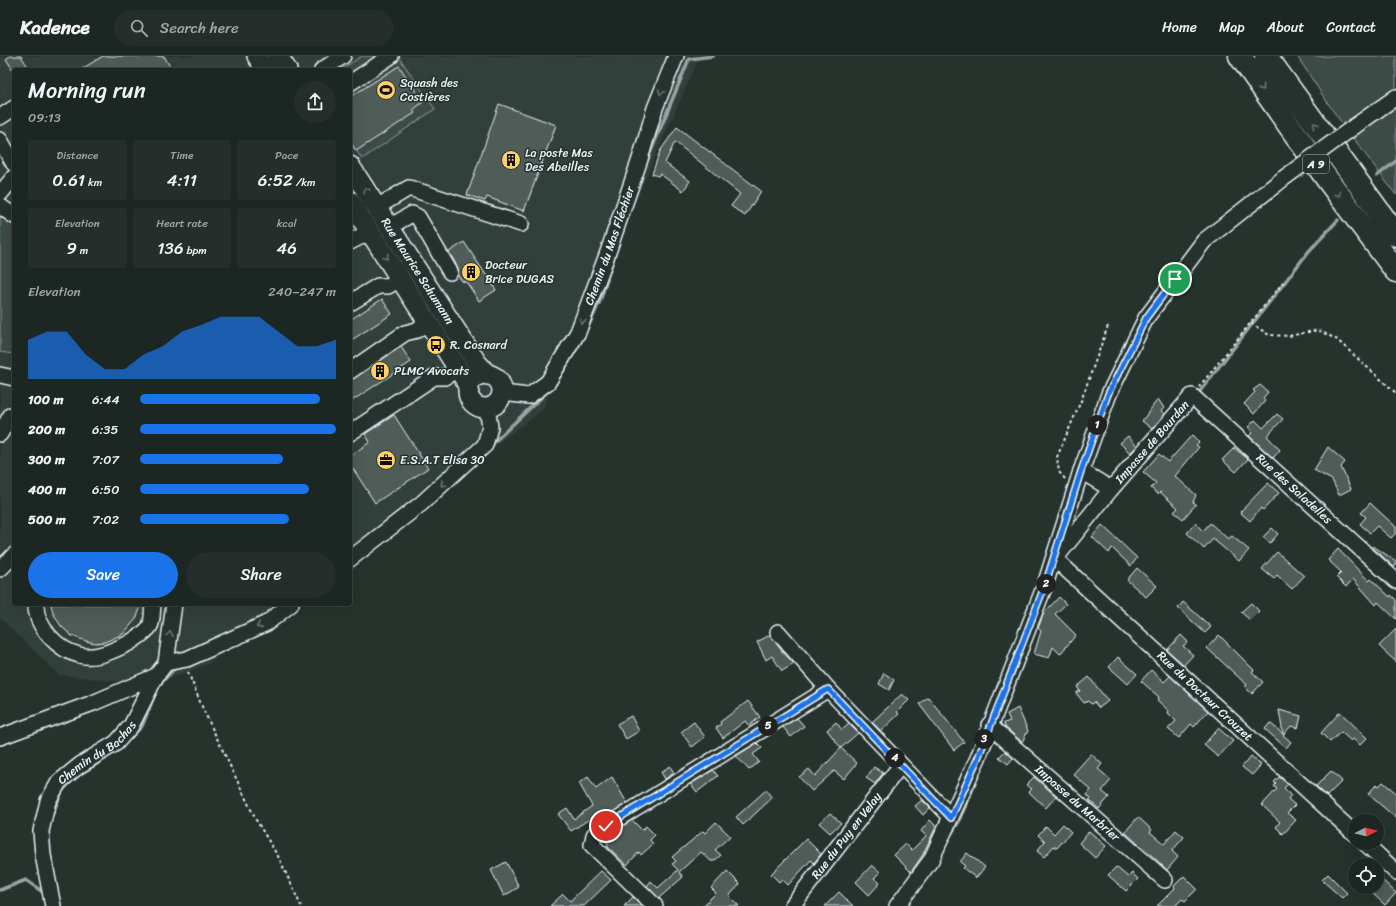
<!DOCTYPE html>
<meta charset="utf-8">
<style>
body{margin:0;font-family:Sriracha,sans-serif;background:#252e2a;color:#f1f3f6;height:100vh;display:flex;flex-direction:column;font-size:15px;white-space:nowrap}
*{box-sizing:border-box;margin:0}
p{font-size:13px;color:#a0a5a5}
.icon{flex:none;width:22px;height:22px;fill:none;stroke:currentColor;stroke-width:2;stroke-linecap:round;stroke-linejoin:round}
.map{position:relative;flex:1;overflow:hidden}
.side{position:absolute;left:12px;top:12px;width:340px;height:538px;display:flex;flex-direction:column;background:#1c2622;border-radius:4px;box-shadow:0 4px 16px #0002,0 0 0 1px #3a4340}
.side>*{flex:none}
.needle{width:26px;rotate:84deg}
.buttons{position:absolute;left:1348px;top:758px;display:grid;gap:8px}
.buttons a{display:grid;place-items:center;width:36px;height:36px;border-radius:50%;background:#1c2622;box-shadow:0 4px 16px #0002,0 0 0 1px #3a4340;font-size:20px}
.pin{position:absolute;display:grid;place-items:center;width:34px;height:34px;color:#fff;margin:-17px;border:2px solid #fff;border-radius:50%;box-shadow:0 1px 4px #0007}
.km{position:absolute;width:20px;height:20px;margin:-10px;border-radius:50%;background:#222;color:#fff;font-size:11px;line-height:20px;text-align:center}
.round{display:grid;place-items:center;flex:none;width:42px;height:42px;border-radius:21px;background:#252e2a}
.summary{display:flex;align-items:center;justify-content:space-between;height:68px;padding:0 16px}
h1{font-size:22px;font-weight:600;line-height:30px}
.metrics{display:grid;grid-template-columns:repeat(3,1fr);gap:6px;height:68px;padding:4px 16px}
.metrics div{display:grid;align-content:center;border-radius:4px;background:#252e2a;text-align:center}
.metrics b{font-size:17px;font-weight:600}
.metrics small{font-size:11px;font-weight:400}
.metrics p{font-size:11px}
.chart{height:112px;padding:8px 16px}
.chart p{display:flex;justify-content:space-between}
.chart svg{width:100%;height:72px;margin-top:4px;fill:#1a73e8;opacity:.7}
.cta{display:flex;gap:8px;margin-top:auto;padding:8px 16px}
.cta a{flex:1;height:46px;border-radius:24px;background:#1a73e8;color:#fff;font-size:16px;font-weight:600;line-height:46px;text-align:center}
.cta a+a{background:#252e2a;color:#f1f3f6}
ul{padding:0 16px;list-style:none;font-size:13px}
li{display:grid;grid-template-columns:64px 48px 1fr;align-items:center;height:30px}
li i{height:10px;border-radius:5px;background:#1a73e8}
header{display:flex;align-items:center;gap:24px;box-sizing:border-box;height:56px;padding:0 20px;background:#1c2622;border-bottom:1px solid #3a4340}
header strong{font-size:19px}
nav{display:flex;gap:22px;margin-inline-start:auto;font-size:14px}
.search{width:280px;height:36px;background:#252e2a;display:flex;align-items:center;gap:10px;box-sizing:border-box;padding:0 14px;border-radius:22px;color:#a0a5a5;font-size:15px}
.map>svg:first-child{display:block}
</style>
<header>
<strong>Kadence</strong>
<div class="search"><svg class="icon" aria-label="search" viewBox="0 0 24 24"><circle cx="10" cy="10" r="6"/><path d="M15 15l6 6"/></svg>Search here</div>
<nav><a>Home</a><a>Map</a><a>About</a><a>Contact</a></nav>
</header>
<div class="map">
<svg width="1396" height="850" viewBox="0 0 1396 850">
<rect width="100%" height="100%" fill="#26332d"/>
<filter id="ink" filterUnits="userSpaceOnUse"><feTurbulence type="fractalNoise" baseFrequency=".025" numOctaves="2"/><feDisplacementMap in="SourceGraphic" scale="8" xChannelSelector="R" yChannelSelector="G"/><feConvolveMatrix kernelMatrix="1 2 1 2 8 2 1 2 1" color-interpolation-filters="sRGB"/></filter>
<g filter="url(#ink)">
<path fill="#333f3a" d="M0,0H700L542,354L350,500V14H14V548H287L208,608L173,621L141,628L59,619L0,562Z"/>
<path fill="#3e4b47" stroke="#939ea0" d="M362,0H398L435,53L362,103L350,85V14H340Z
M1297,0H1396V139L1333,55Z
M0,160L14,170V298L0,296Z"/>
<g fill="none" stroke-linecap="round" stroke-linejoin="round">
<path stroke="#98a3a5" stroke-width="3.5" d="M646,107L689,3L713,0
M1377,120L1396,105
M588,271L600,245L613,204
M555,328L581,285
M1197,339L1309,195L1338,164
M491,389L548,335
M159,629L174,613L177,612
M131,681L142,670L155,638
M80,718L105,703
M52,759L62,735L73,723
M951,778L961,762L980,715
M0,834L26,824L44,837"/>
</g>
<path fill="#505c59" stroke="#e8f1f8" d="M10,0H21L30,14H13L6,3Z
M103,0H164L172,14H80Z
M399,10L423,46L413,54L415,57L356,95L350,85V41Z
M499,48L556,69L524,155L487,141L485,145L467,139Z
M677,71L761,135L745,160L731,150L740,138L675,86L665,107L690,125L683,135L660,118L658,120L652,118L660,95Z
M464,186L496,234L479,245L467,227L462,225L458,220V212L449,196Z
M382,243L392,258L350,285V264Z
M401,291L411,306L350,346V324Z
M1260,329L1268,336L1263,342L1265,345L1254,358L1244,348L1255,336L1253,334Z
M1158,343L1164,352L1161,355L1165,358L1152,373L1142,365Z
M1277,358L1283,363L1267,380L1280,394L1273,402L1249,380L1253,376L1248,371L1255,364L1263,372Z
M394,359L428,412L375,447L350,408V400L370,386L365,378Z
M1192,379L1199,386L1196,389L1199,391L1175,420L1196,439L1193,446L1196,448L1183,463L1174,456L1178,452L1160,436L1158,438L1151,432L1156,427L1143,416L1159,398L1168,406Z
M1128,380L1137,390L1130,397L1120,387Z
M1328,391L1345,406L1341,411L1351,433L1339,439L1332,424L1314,414Z
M1234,392L1248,403L1236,416L1222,404Z
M1268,427L1279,437L1265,452L1263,454L1261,452L1250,465L1240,456Z
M1370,447L1396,471V477L1391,482L1377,470L1370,477L1360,468L1366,461L1361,457Z
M1195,467L1203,475L1210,467L1228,483L1232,480L1249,494L1239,505L1213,483L1204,493L1187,477Z
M1102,469L1137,502L1131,510L1112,492L1109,497L1092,481Z
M1272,472L1278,478L1270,487L1263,481Z
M1373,490L1396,505V509L1394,511L1372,491Z
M1338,493L1369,525L1371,523L1390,541L1391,539L1396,544V563L1378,546L1376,549L1353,523L1346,531L1336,521L1341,516L1328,504Z
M1277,496L1304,520L1292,533L1277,519L1274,523L1262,513Z
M1137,512L1157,530L1146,541L1127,524Z
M1059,541L1066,548L1055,558L1076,579L1060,598L1053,591L1049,602L1034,598L1041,575L1038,572L1044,557Z
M1183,546L1211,571L1205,577L1178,552Z
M1251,547L1259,555L1250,564L1241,556Z
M51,548H142L136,563L123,578L105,586L95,587L86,585L72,580L61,570L53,557Z
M1396,573V606L1379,590Z
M770,579L781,594L794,608L782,615L772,600L766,604L757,586Z
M1181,579L1188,586L1183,590L1193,599L1184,609L1167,594Z
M1219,579L1254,614L1252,616L1263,626L1252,638L1245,631L1247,629L1207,592Z
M1118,601L1137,618L1128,628L1109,611Z
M1151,614L1164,626L1170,620L1208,655L1194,671L1191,668L1179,682L1168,673L1176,665L1168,657L1169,655L1157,644L1159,641L1141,625Z
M884,617L894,624L889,634L879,628Z
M1089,621L1108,645L1099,652L1094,646L1091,648L1088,645L1084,647L1076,637L1080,635L1077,631Z
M902,638L909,644L897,656L899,658L881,675L872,666Z
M928,641L964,686L954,694L919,648Z
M748,645L760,661L749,670L745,665L723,682L716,672L721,668L720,666Z
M1018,652L1028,675L1022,686L1005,671L1004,667L1010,665L1007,658Z
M1279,654L1301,660L1298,672L1291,670L1283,679L1291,686L1286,692L1265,673L1270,667L1283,678Z
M1340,656L1367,682L1360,689L1353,683L1351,685L1341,676L1330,686L1321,677Z
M631,660L639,675L626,683L617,668Z
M797,662L804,670L791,681L783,671Z
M694,666L705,681L692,691L681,676Z
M836,666L842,674L849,668L858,677L841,692L827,674Z
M1218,672L1233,685L1218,701L1204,689Z
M757,687L762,692L753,698L759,706L749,714L736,700Z
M841,692L857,707L844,723L834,715L812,735L799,721L809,713L815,720Z
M1005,695L1013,702L1008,708L999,701Z
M1091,698L1102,708L1098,713L1111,724L1102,735L1109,741L1099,753L1089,744L1091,743L1087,739L1091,734L1073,718Z
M1251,700L1261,709L1252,719L1242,711Z
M670,710L674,717L665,723L661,716Z
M874,711L883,717L875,728L866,722Z
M713,714L718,720L697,736L691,728Z
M1331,715L1342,725L1327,740L1316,730Z
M588,721L596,733L612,721L627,747L595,767L591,762L571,775L558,758L567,752L574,763L592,750L579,727Z
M1034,721L1056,740L1046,752L1029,736L1032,733L1026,729Z
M1279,721L1288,728L1284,732L1291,739L1288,743L1295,749L1287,757L1296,764L1283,778L1276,771L1280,766L1262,749L1277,733L1274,730L1276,728L1274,726Z
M1383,726L1396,737V762L1368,738L1377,728L1379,730Z
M766,734L772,742L743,769L736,761Z
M922,744L930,752L923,759L915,750Z
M830,757L841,767L830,777L819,767Z
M1138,761L1152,774L1150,776L1164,788L1176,774L1184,781L1172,795L1178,801L1167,814L1140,788L1139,789L1125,776Z
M632,764L642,774L646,770L655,779L650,784L653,788L641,799L639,796L627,809L607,790L609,788L605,785L614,776Z
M930,764L936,770L937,769L922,800L911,816L894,799L906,788L912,794L926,780L921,775Z
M716,766L730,780L715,794L721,799L714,805H711L701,796L679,816L683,821L659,842L647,830L651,825L658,832L678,814L672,808L676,805L672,801L703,775L705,777Z
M1063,768L1071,776L1057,792L1054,790L1044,801L1037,795L1045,785L1038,779L1046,770L1054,778Z
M1089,775L1106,790L1095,802L1079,787Z
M806,783L821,798L814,807L811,804L788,829L782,823L779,826L771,818Z
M967,797L985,811L976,822L963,812L965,810L960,806Z
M506,806L519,831L504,840L491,814Z
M872,809L880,816L874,822L880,827L869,839L856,826Z
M1116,811L1128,821L1132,817L1138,823L1126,835L1108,819Z
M601,815L611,824L584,850H550L563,838L570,845Z
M727,815L740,828L729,840L739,850H703L716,837L711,832Z
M1328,818L1347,837L1342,842L1322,824Z
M1377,819L1396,837L1385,849L1371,836L1377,831Z
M1184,820L1197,833L1185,845L1182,843L1175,850H1157L1175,832L1174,830Z
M839,836L853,850H825Z
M633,841L642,850H624Z"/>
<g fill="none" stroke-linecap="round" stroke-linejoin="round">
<g stroke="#e8f1f8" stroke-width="18">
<g id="minor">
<path d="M322,14L343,0"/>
<path d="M350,27L391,0"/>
<path d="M0,61L14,52"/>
<path d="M1355,70L1396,41"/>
<path d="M0,84L14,108"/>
<path d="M0,138L14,121"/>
<path d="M0,150L14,160"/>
<path d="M377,151L409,132L521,168"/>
<path d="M389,171L412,158L418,161L450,216"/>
<path d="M350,186L370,176"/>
<path d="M350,247L378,230H388L400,223"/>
<path d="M350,315L405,277L417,274L428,265"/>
<path d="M0,319L14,322"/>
<path id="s1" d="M502,337L529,340L548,326L578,276L607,199L640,103L655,52L676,0"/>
<path d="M350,377L434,321H445L458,312"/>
<path d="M0,378L11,359"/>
<path d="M1081,415L1111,433"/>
<path d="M350,503L422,447L485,389L490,371L487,352"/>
<path d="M0,513L14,499"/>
<path d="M36,548C35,570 58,594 79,599C95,604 115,594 129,587C135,583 147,576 150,570C153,564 152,554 153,548"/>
<path d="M778,576L828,633L951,761"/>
<path d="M166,607L187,603L267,567L291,548"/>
<path id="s2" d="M989,669L1165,824"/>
<path d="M0,681L93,647L156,620"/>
<path id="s3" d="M1355,778L1055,503L1111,433L1192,340L1396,525"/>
<path d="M1365,787L1396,816"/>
<path id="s4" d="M53,850L43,799L41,775L48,745L59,726L80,709L116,687L131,670L156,620L166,607L174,548"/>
<path d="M655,850L592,789L594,779L606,770L828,633"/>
<path id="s5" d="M792,850L901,709"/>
<path d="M897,850L931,804L978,702L1045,529L1081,415L1109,338L1146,262L1204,185L1284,122"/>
</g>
</g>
<g stroke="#e8f1f8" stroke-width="22">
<g id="major">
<path d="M257,0L266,14"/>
<path d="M278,0L287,14"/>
<path id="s6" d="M350,110L477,307L488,319"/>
<path d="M350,145L464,322L469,333"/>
<circle cx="485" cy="335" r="17"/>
</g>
</g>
<g stroke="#e8f1f8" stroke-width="25">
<path id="highway" d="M1240,0L1327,123L1396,215
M1266,0L1396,179"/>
</g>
<path stroke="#e8f1f8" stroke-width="2" stroke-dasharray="3 3" stroke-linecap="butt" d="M1251,267L1269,279L1289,280L1318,274L1336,283L1396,337
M1199,331L1285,224
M1065,423L1059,416L1057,401L1081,345L1108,270
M188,616L203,653L256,764L279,802L301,850"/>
<use href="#minor" stroke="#26332d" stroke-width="15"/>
<use href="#major" stroke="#26332d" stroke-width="19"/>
<use href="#highway" stroke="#26332d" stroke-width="22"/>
<g stroke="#e8f1f8" stroke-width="18" stroke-linecap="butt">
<path id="minor-bridge" d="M1284,122L1355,70"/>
</g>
<use href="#minor-bridge" stroke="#26332d" stroke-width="15"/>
</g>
<defs><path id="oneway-chevron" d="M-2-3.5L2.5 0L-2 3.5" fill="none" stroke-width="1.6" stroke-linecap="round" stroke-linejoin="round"/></defs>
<g stroke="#6a7674">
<use href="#oneway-chevron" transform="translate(1262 32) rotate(55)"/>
<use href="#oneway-chevron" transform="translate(661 36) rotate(112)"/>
<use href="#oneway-chevron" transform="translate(1315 69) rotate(-126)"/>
<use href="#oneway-chevron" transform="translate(366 134) rotate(-123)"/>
<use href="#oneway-chevron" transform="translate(1338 138) rotate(53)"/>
<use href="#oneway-chevron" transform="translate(386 201) rotate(57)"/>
<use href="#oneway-chevron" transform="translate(582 265) rotate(111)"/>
<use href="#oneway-chevron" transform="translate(443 428) rotate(137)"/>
<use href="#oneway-chevron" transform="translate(259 570) rotate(156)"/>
<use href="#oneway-chevron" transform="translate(170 578) rotate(-83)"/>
</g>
</g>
<g fill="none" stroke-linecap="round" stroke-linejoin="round" filter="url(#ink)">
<g stroke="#fff" stroke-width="8">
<path id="route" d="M606,770L828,633L951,762L978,702L1045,529L1081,415L1108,338L1146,262L1175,223"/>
</g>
<use href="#route" stroke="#1a73e8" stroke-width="5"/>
</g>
<defs>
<g id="stadium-disc" transform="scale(1)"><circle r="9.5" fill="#ffd166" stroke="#26332d"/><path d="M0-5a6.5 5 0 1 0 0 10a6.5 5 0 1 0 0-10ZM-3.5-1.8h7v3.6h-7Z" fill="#111"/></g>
<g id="building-disc" transform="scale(1)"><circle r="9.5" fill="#ffd166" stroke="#26332d"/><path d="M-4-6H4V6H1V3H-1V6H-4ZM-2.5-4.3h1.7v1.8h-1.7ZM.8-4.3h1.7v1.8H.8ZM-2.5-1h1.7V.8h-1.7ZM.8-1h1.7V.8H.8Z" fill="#111"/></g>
<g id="bus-disc" transform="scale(1)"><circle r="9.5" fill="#ffd166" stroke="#26332d"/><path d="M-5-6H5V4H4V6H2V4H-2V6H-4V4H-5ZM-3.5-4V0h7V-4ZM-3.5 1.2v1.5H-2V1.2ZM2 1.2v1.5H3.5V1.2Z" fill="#111"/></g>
<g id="office-disc" transform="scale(1)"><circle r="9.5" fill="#ffd166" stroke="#26332d"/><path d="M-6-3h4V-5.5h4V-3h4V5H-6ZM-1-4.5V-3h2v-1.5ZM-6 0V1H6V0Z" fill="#111"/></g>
</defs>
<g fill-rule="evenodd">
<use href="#stadium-disc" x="386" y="34"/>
<use href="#building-disc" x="511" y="104"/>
<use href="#building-disc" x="471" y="216"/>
<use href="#bus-disc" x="436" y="289"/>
<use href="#building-disc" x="380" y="315"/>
<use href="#office-disc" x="386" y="404"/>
</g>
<g text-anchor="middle" stroke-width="3" stroke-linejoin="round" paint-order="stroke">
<rect fill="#26332d" stroke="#aeb8bb" stroke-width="1" x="1303" y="99" width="26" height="18" rx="3"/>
<g font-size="11" font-weight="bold" fill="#e8f1f8">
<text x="1316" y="112">A 9</text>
</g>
<g font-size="12" fill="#e8f1f8" stroke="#26332d" text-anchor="start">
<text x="400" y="31">Squash des<tspan x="400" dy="14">Costières</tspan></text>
<text x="525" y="101">La poste Mas<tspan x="525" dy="14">Des Abeilles</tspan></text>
<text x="485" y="213">Docteur<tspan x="485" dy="14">Brice DUGAS</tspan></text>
<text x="450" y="293">R. Cosnard</text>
<text x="394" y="319">PLMC Avocats</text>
<text x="400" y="408">E.S.A.T Elisa 30</text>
</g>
<g font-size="12" fill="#e8f1f8" stroke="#26332d">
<text dy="4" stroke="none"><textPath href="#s1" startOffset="201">Chemin du Mas Fléchier</textPath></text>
<text dy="4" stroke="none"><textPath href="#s6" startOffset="125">Rue Maurice Schumann</textPath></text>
<text dy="4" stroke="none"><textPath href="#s3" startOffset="559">Impasse de Bourdan</textPath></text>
<text dy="4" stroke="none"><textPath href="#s3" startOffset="758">Rue des Saladelles</textPath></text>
<text transform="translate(1205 640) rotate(43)" y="4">Rue du Docteur Crouzet</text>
<text dy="4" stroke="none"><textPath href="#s4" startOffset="177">Chemin du Bachas</textPath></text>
<text dy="4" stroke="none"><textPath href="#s2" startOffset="118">Impasse du Marbrier</textPath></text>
<text dy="4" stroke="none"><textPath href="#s5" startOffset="89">Rue du Puy en Velay</textPath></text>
</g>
</g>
</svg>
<div class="buttons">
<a><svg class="needle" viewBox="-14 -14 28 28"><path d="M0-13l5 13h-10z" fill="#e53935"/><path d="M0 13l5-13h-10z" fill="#a0a5a5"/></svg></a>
<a><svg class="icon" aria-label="locate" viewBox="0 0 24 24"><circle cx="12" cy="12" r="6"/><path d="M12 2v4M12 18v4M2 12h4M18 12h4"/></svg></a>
</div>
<div class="pin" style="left:1175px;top:223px;background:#1e9e55"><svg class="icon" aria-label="arrive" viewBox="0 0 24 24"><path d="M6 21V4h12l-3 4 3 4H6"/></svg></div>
<div class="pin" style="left:606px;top:770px;background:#d93025"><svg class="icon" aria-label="check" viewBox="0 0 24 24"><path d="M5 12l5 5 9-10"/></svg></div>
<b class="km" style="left:1097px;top:369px">1</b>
<b class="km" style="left:1046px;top:528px">2</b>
<b class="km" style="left:984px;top:683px">3</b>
<b class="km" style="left:895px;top:702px">4</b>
<b class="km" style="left:768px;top:670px">5</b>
<section class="side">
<div class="summary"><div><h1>Morning run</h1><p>09:13</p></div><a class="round"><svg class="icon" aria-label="share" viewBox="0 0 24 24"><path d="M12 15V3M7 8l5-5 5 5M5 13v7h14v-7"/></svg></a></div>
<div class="metrics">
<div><p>Distance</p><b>0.61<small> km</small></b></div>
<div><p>Time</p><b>4:11</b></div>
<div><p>Pace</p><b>6:52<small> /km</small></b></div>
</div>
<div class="metrics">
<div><p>Elevation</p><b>9<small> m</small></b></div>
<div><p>Heart rate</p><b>136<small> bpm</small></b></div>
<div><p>kcal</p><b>46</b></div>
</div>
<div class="chart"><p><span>Elevation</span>240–247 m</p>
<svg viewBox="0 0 160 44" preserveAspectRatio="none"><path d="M0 44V20L10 15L20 15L30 29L40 38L50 38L60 29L70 24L80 15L90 11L100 6L110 6L120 6L130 15L140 24L150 24L160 20V44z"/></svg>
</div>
<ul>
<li><b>100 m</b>6:44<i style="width:92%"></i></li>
<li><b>200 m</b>6:35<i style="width:100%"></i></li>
<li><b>300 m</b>7:07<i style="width:73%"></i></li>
<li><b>400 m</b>6:50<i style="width:86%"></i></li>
<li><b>500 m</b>7:02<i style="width:76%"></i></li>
</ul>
<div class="cta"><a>Save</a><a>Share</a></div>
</section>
</div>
